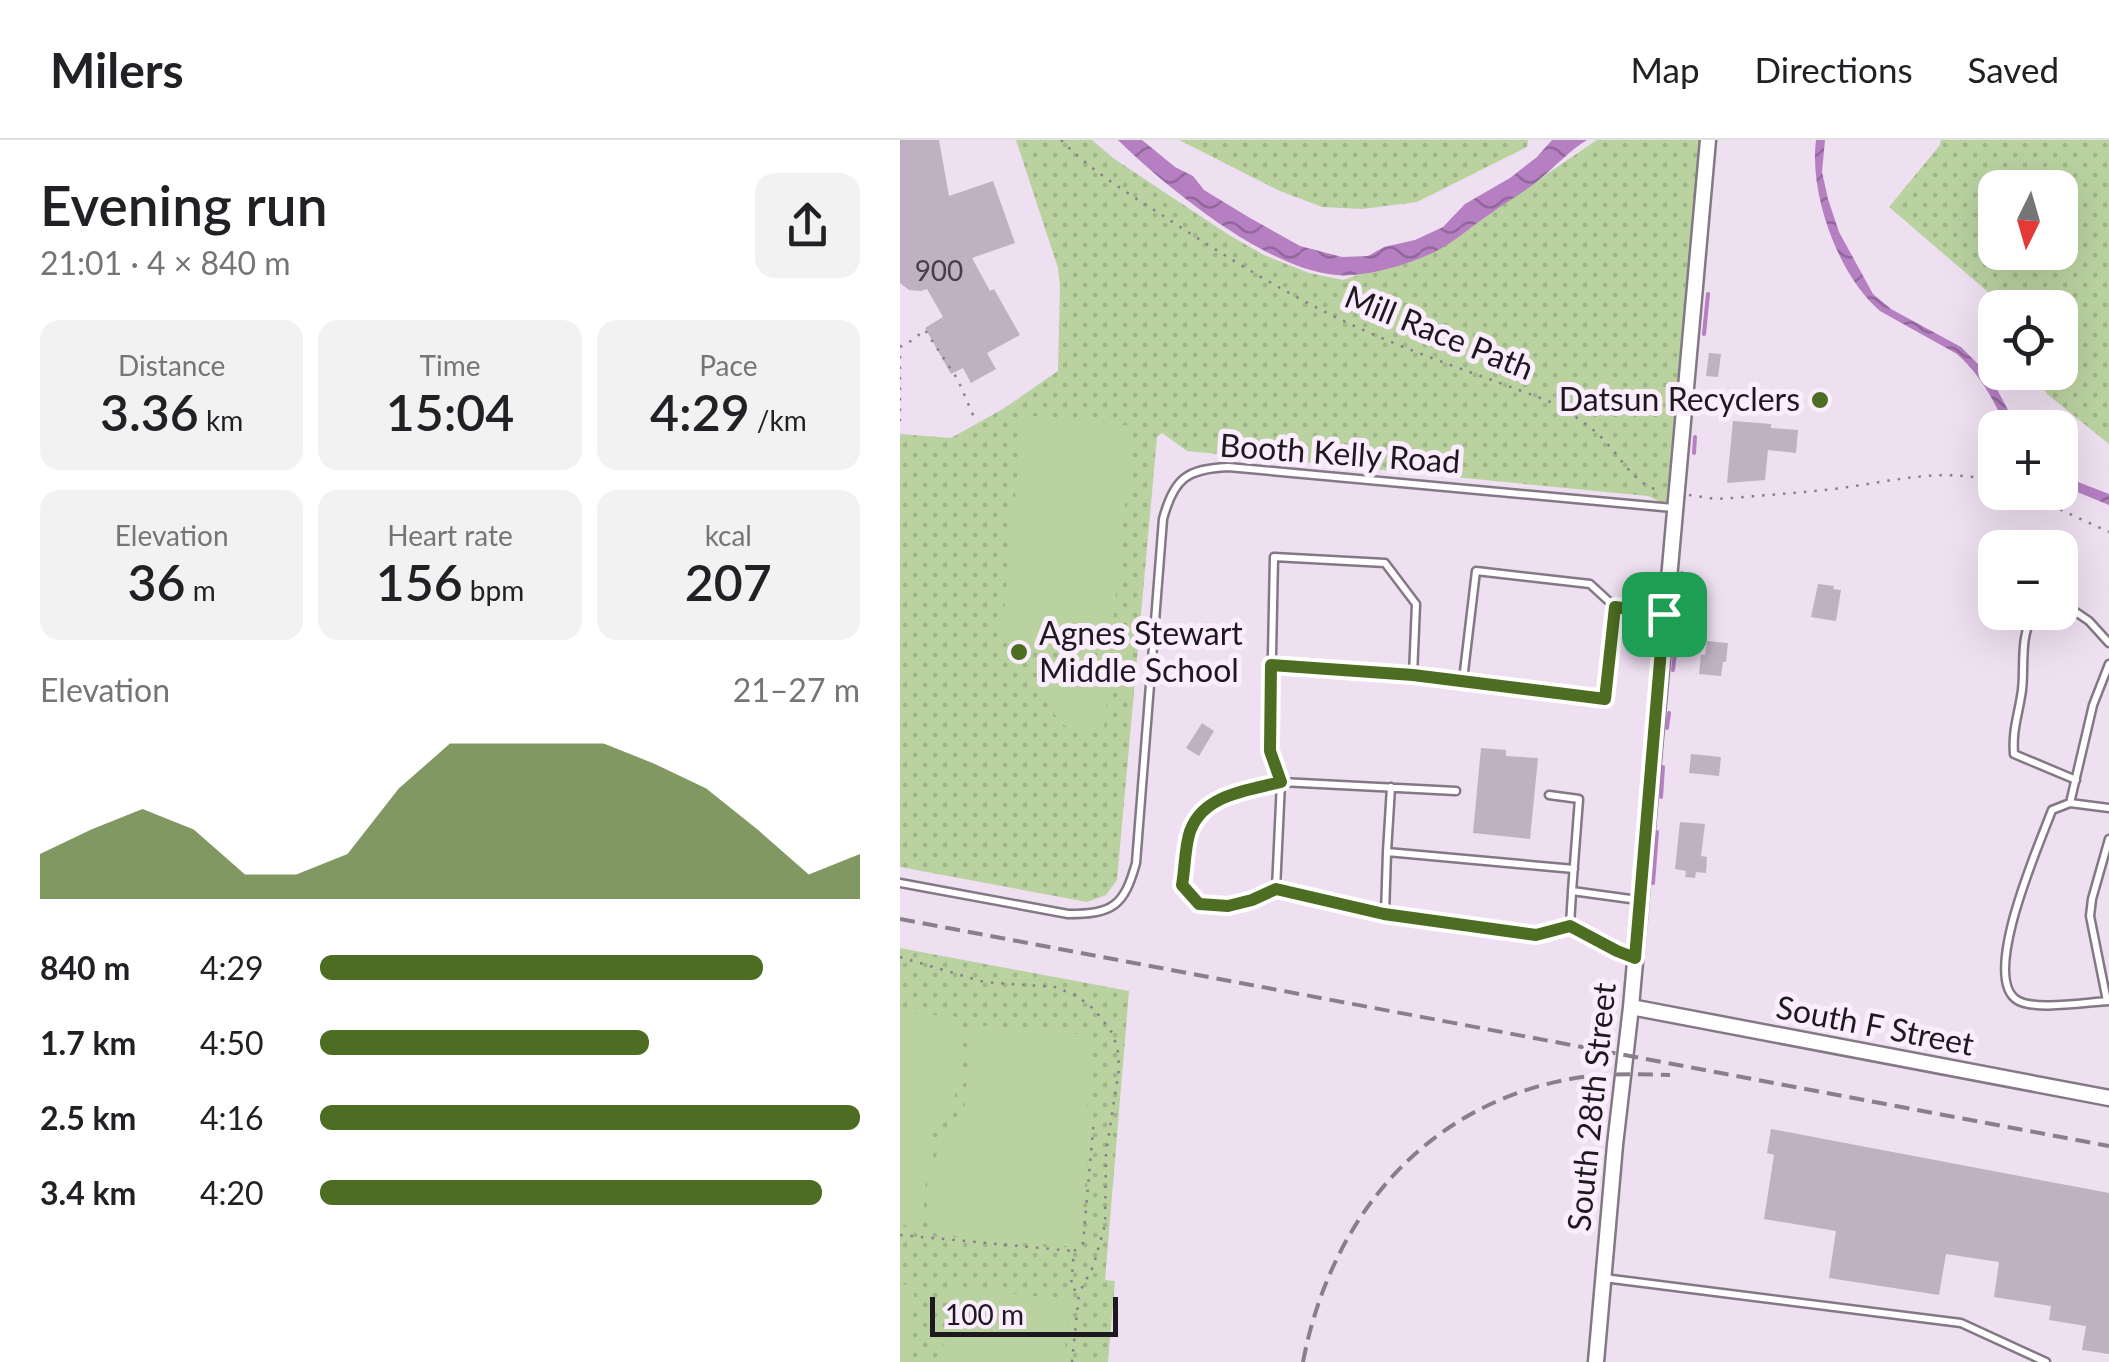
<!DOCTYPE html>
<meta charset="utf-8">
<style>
body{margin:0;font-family:Lato,sans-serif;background:#f2f2f2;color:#202124;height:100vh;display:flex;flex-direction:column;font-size:38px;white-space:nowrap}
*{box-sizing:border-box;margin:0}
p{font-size:32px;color:#757577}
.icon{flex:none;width:55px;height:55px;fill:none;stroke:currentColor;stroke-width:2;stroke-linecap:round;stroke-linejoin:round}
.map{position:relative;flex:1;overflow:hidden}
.sheet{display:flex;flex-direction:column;background:#fff;width:900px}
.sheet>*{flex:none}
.needle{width:65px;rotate:185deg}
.buttons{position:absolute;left:1078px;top:30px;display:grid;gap:20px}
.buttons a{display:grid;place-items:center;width:100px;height:100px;border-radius:20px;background:#fff;box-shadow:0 10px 40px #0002;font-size:50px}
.scale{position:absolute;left:30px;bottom:25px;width:188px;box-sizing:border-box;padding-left:10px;border:5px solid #1e191f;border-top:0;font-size:28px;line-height:35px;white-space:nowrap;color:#1e191f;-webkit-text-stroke:8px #fbedfe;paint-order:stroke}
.pin{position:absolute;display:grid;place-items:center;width:85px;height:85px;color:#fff;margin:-42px;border-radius:20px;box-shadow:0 5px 15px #0006}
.round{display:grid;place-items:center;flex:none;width:105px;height:105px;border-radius:20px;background:#f2f2f2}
.summary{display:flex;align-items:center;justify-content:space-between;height:170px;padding:0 40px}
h1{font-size:55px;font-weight:600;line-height:75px}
.figures{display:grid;grid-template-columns:repeat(3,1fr);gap:15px;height:170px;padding:10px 40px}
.figures div{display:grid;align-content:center;border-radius:20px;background:#f2f2f2;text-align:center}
.figures b{font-size:50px;font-weight:600}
.figures small{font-size:28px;font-weight:400}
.figures p{font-size:28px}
.chart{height:280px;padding:20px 40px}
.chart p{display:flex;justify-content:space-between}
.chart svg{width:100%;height:180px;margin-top:10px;fill:#4d6d22;opacity:.7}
ul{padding:0 40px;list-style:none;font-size:32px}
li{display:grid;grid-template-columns:160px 120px 1fr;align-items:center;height:75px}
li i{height:25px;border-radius:12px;background:#4d6d22}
header{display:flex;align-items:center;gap:60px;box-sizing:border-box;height:140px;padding:0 50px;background:#fff;border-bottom:2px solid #e0e0e0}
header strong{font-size:48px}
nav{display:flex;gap:55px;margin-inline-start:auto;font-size:35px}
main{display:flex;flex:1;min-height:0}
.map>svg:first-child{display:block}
</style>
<header>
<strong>Milers</strong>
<nav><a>Map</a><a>Directions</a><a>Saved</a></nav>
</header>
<main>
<section class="sheet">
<div class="summary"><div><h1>Evening run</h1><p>21:01 · 4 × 840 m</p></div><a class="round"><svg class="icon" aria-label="share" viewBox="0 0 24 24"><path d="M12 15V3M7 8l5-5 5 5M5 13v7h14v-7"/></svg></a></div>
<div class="figures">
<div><p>Distance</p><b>3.36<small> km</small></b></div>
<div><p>Time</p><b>15:04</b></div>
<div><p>Pace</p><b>4:29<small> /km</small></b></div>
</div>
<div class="figures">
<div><p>Elevation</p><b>36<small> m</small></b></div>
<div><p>Heart rate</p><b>156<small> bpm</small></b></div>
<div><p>kcal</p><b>207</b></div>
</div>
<div class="chart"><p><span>Elevation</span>21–27 m</p>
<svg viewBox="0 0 160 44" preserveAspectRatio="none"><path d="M0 44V33L10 27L20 22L30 27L40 38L50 38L60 33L70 17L80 6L90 6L100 6L110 6L120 11L130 17L140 27L150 38L160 33V44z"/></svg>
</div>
<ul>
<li><b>840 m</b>4:29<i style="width:82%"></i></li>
<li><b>1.7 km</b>4:50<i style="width:61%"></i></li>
<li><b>2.5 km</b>4:16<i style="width:100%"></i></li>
<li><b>3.4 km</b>4:20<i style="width:93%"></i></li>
</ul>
</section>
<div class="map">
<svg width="1209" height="1222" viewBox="0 0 1209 1222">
<defs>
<pattern id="grass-dots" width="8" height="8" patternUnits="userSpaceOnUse" patternTransform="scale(2.5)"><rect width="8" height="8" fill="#bad2a0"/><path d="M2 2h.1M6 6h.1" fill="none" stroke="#9fb489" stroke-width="1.8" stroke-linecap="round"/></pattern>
<pattern id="water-waves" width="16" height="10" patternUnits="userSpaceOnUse" patternTransform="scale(2.5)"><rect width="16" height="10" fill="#b57fc2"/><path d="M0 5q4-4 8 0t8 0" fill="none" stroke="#93679d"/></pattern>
</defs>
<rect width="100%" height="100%" fill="#eedff1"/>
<path fill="url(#grass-dots)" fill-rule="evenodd" d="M116,0H192L213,18L258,48L329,95L364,115L409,133L443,140L538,108L697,0H800L767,365L748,356L287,311L262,293L257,297L217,740L206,755L187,762L0,727V294L51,298L103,269L158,231L160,147L158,128Z
M279,0H628L627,7L517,62L462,69L422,67L380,51Z
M1041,0H1209V304L1147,254L1135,233L1160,232V168L1097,167L1088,152L989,67L1040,5ZM1095,48H1160V112H1095Z
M0,808L229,851L205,1140L215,1141L208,1222H0Z"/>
<path fill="#bad2a0" d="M123,275L233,286L210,513L101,502Z
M163,531L201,534L206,531L213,532L214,541L209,543L204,587C183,600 156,588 150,563C148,554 149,546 151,537L159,531Z
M0,872L58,877L59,945L50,966L30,994L22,1087L0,1085Z
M72,885L192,895L186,972L191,976L180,1104L176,1107L37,1094L29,1079L27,1059L29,1036L39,1008L63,981Z
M0,1144L15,1145L8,1222H0Z
M49,1148L169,1159L164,1222H42Z"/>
<path fill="url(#water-waves)" d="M218,0H242L275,27L293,36L304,50L350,78L400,106L442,117L468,116L484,107L515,100L543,87L565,64L610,38L637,17L652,0H687C670,10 656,26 640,39C625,52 606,62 590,74C573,85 557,100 540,109C515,123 465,138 436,135C366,129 267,48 218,0Z
M916,0H925L922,32L928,59L939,92L973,154L991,169L1061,207L1090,236L1117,287H1106C1094,260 1079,233 1057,214L980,171C938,135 909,54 916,0Z
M1160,335L1209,354V365L1160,345Z"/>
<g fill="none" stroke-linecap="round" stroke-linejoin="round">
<path stroke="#b57fc2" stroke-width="4" d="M804,194L808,154
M794,313L795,297
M780,458L782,433
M773,530L775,513
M767,588L769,573
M761,657L763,627
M753,743L757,692"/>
</g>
<path fill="#bfb1c2" d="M0,0H39L49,56L93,41L115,103L72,118L90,151L94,149L120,195L87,213L96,229L71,243L63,228L51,234L25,188L43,177L27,149L21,151L9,150L0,143Z
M809,213L821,214L818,237L806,236Z
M833,281L871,284V288L898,290L896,313L868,310L865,340L827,343Z
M918,444L934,446L933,449L941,450L936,481L911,477Z
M807,501L828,503L826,522H823L821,536L799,534L801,515H805Z
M302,583L314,591L299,616L286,608Z
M581,608L606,610V616L638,618L630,699L573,693Z
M791,614L821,617L819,636L789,633Z
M780,682L805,684L801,716L807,717L806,733L796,732L795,738L785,737L786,731L775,729Z
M871,989L1209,1053V1214L1182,1210L1186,1186L1149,1180L1151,1166L1094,1157L1099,1122L1046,1114L1039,1155L929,1138L936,1091L864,1079L874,1015L867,1013Z"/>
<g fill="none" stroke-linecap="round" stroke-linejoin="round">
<g stroke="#847786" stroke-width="11">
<path id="lane" d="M1160,464H1164L1189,481L1209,503
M715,467L763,474
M1135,472C1119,495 1125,524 1122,550C1119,573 1112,589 1114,614L1176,640
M371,525L513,535L516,464L485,423L374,417L370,611L381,642C350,650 305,654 291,689C285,703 285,729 283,745L299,764C332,766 345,762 376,749
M513,535L705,559L715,467L690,444L576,431L563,540
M556,651L381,642L376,749L485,774L636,795L670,785L717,811L733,817
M649,655L679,659L672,751L738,760
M1170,663L1193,565L1209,524
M1209,668L1170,663L1152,670C1140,703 1080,837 1117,860C1134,871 1187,862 1209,861
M487,712L491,647
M0,743L168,774C213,774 224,766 236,723L263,379C274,338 287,329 328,327L773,368
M485,774L487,712L674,729
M670,785L672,752
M1207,861L1190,776L1192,759L1209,699
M704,1138L1061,1183L1146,1222"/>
</g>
<g stroke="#847786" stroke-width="19">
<path id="street" d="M731,867L1209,958
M696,1222L715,1005L731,867L808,0"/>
</g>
<path stroke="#897f8b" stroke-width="2.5" stroke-dasharray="2.5 8" stroke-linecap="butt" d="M161,0C193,33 233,56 271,81C337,124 404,165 477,196C533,220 591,239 648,261C668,272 686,282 702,298C722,318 733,344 761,351
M0,207L11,201L25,190L58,240L76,282
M0,216V281
M1122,352L1209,392
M789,355L816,359L832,358C866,355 899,353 933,349C991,342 1037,327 1095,341
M0,817L84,842L155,847L177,856L195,870L213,894L218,912L219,929L206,1013L205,1085L193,1127L179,1153
M0,1095L173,1111
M172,1222L179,1153L171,1147L174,1111L183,1103L194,979"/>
<use href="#lane" stroke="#fff" stroke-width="6"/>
<use href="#street" stroke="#fff" stroke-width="14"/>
<path stroke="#897f8b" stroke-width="4" stroke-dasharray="15 8" stroke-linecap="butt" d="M0,779L1209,1006
M403,1222C430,1080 523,966 670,939C703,933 736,934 770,935"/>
</g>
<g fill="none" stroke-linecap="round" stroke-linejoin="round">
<g stroke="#fff" stroke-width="20">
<path id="route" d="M715,467L764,474L735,818L717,811L670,786L636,795L484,774L376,749L352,760L328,766L299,764L282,745C285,729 285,702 291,689C305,654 350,650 381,642L370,611L371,525L513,535L705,559Z"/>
</g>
<use href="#route" stroke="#4d6d22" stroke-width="12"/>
</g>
<g fill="#4d6d22" stroke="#fbedfe" stroke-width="4">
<circle cx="920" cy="260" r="10"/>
<circle cx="119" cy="512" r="10"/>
</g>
<g text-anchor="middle" stroke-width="10" stroke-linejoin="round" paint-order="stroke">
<g font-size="28" fill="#463f48">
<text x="39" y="141">900</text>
</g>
<g font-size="32" fill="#1e191f" stroke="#fbedfe">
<text transform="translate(539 193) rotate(22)" y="11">Mill Race Path</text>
<text transform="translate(440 314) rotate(4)" y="11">Booth Kelly Road</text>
<text transform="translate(975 886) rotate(11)" y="11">South F Street</text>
<text transform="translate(692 967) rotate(-84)" y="11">South 28th Street</text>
</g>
<g font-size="32" fill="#1e191f" stroke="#fbedfe" text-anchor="end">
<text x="900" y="271">Datsun Recyclers</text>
<text x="139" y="505" text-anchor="start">Agnes Stewart<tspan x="139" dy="37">Middle School</tspan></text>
</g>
</g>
</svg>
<div class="buttons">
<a><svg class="needle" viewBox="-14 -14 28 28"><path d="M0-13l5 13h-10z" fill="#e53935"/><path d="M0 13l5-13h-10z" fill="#757577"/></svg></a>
<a><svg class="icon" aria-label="locate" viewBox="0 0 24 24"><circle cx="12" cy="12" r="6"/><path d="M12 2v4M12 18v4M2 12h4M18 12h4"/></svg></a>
<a>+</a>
<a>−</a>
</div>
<div class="scale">100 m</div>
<div class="pin" style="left:764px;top:474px;background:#1e9e55"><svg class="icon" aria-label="arrive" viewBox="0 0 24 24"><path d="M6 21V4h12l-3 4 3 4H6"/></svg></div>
</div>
</main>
